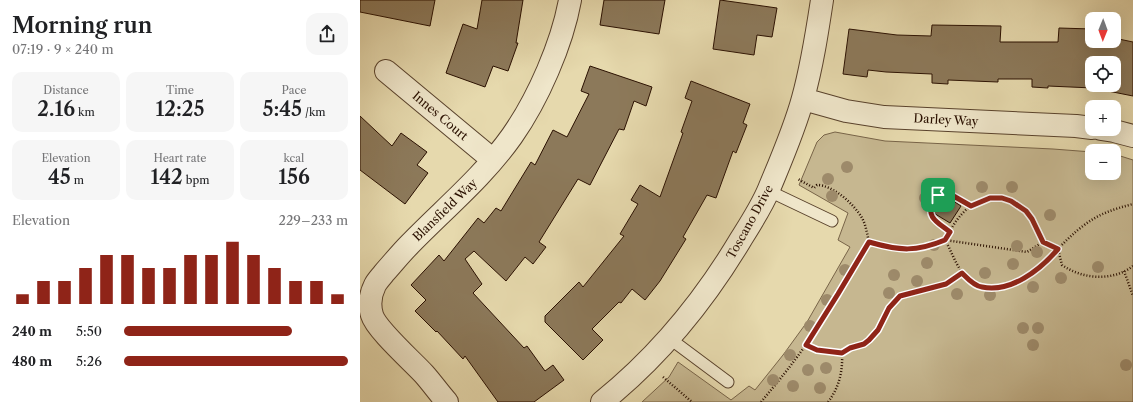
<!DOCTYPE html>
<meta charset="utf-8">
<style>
body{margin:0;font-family:"Libre Caslon Text",serif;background:#f6f6f6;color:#202124;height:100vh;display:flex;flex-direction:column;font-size:15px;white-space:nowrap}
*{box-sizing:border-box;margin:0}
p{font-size:13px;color:#757577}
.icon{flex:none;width:22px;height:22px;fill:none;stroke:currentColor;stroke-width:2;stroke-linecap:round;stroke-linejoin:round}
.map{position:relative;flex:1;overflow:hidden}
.side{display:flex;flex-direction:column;background:#fff;width:360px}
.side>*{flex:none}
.needle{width:26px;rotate:181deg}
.buttons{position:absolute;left:725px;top:12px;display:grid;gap:8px}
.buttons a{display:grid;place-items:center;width:36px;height:36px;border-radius:8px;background:#fff;box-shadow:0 4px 16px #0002;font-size:20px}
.pin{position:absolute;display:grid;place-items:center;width:34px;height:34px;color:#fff;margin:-17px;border-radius:8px;box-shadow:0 2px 6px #0006}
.round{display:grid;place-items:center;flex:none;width:42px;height:42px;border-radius:12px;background:#f6f6f6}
.head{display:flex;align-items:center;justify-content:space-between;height:68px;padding:0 12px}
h1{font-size:22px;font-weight:600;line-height:30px}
.figures{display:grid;grid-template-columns:repeat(3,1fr);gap:6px;height:68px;padding:4px 12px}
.figures div{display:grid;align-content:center;border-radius:10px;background:#f6f6f6;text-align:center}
.figures b{font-size:20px;font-weight:600}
.figures small{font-size:11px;font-weight:400}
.figures p{font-size:11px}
.chart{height:112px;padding:8px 12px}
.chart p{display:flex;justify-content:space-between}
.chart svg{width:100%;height:72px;margin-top:4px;stroke:#8f2418;stroke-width:6}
ul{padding:0 12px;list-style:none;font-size:13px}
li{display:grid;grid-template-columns:64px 48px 1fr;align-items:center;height:30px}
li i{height:10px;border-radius:5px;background:#8f2418}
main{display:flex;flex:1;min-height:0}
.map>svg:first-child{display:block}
</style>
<main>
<section class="side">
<div class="head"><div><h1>Morning run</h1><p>07:19 · 9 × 240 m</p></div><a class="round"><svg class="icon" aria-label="share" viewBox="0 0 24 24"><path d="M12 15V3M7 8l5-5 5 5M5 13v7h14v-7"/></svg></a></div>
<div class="figures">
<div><p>Distance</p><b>2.16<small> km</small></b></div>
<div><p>Time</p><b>12:25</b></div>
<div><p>Pace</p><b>5:45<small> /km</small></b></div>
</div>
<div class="figures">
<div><p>Elevation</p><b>45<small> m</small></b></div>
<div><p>Heart rate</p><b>142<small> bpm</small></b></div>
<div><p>kcal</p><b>156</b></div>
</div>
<div class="chart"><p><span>Elevation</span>229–233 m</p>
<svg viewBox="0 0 160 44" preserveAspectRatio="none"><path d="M5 44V38M15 44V30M25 44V30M35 44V22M45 44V14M55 44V14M65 44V22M75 44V22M85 44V14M95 44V14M105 44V6M115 44V14M125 44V22M135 44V30M145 44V30M155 44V38"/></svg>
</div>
<ul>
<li><b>240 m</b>5:50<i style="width:75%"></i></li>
<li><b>480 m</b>5:26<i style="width:100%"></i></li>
</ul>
</section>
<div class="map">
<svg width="773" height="402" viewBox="0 0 773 402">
<rect width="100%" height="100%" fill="#e6d9ad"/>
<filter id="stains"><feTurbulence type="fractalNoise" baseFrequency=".005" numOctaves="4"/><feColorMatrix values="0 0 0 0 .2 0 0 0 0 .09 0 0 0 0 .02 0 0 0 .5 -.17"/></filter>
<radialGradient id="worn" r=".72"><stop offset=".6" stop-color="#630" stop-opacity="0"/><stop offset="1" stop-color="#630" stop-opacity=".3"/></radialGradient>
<path fill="#c6b790" stroke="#786448" d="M475,132L525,141L693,149L732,152V173H754V154L773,160V402H282L309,377L318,362L371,400L389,386L395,390L423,355L447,322L490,247L478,240L488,213L439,185L457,142L464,135Z"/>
<path fill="#8c795a" stroke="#2a1001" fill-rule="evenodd" d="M0,0H75L70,26L0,12Z
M122,0H163L156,43H158L148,71L133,66L125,87L86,73L103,24L117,29Z
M244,0H305L299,34L240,25Z
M360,0L417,8L412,37L397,35L394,55L353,49Z
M572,25L641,26L640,42H698L699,28L732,29V41H754V38L773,42V96L733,88L688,86V88L672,87V79H638V82L588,80V84L572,83V74L526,72L508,70L507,77L483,74L489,29L537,35L571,36ZM732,63H754V85H732Z
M230,66L292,87L286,106L274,101L264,130L259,129L230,185L218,179L179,242L186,247L173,264L165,257L146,281L114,251L105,259L122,284L113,293L164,348L167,346L185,371L193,365L204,380L174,402H138L105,356L103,359L77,331L76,332L55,311L66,300L51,285L79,255L84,261L118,218L124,223L136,208L141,211L171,162L175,165L193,130L207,137L229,94L221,91Z
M331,81L390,104L383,123L387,125L376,153L373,151L356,198L347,195L323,237L326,239L300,281L285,300L272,289L261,303L259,302L232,329L243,340L223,360L185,322V316L219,282L223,287L264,236L260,234L278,204L271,200L280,185L300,197L323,133L321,132L332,101L325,98Z
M0,116L32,146L41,133L67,152L57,165L68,173L45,204L0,170Z
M584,195L601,206L590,223L572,212Z"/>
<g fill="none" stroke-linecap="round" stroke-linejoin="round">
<g stroke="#59422c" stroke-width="13">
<path id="service" d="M409,191L472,221
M309,338L368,382"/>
</g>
<g stroke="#59422c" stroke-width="24">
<path id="minor" d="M26,71L133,160
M443,99L486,111L524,117L716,126L732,128
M741,129L754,131L773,136
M87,402C79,393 72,383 64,374C52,361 16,329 12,315C9,305 10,295 15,285C17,281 21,277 24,273C33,263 41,253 50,244C85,208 123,177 152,136C178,99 202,44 210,0
M242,402C298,357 344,301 381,239C391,223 402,206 409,189C421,160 435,128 443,98C452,66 457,33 462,0"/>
</g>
<path stroke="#2a1001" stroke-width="2.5" stroke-dasharray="1 2" stroke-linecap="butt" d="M590,232L577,221L570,214C570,205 577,192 587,193L610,206
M585,240C593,254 598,272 611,282C618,288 628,288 637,287C680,280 692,249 723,226C738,214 754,209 773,204
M585,240C590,231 595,221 602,214C619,194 650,193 667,212C674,221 678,232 683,242
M509,242L524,247L542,250L562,248L585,240L667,252L683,242L698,249L702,265C722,279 752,282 773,266
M764,271L773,296
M445,345L457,350L482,353L490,348L504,344L509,340L518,331L529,308L540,296L585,284L601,273
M303,377L332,402
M401,402C416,384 431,366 445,346C468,313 489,277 509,242C507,234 506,225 502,218C494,204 473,185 457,185L454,188L438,179
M468,402C479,388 483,371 482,353"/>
<use href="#service" stroke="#efe6ca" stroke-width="11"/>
<use href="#minor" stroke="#efe6ca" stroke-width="22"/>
</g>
<g fill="#9d8a6a">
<circle cx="487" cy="167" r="6"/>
<circle cx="468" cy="179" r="6"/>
<circle cx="622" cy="187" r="6"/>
<circle cx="652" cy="187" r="6"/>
<circle cx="472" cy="196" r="6"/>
<circle cx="565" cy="198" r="6"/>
<circle cx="690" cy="215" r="6"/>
<circle cx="574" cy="245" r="6"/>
<circle cx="657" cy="246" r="6"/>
<circle cx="677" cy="252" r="6"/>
<circle cx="567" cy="263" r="6"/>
<circle cx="653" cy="264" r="6"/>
<circle cx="738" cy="267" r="6"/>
<circle cx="485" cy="270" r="6"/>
<circle cx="625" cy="273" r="6"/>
<circle cx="534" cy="275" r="6"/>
<circle cx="701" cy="278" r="6"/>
<circle cx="557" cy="281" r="6"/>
<circle cx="673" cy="287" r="6"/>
<circle cx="529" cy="293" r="6"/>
<circle cx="597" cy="294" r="6"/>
<circle cx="630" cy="295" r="6"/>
<circle cx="467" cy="300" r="6"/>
<circle cx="450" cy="326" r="6"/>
<circle cx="663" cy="328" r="6"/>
<circle cx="678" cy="328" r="6"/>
<circle cx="673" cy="345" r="6"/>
<circle cx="430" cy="355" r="6"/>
<circle cx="766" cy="365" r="6"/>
<circle cx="466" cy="368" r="6"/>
<circle cx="448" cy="370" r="6"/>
<circle cx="413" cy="380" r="6"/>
<circle cx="433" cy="386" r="6"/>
<circle cx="460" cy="388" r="6"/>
</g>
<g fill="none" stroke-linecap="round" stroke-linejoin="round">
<g stroke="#fff" stroke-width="8">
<path id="route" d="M584,192L590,194L611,206L630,198H642L651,201L666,211L672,219L683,242L698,249C680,270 651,293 622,287C614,286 607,278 602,273L586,284L540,296L529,308L518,330L509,340L504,344L490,348L482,353L457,350L446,345L478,294L509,242C540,251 556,252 585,240L590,232C579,223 564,217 574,201C577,197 579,195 584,192Z"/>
</g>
<use href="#route" stroke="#8f2418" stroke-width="5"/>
</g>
<g text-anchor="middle" stroke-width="3" stroke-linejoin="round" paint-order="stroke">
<g font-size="12" fill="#2a1001" stroke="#efe6ca">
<text transform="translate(80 116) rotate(40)" y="4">Innes Court</text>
<text transform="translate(586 120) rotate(3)" y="4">Darley Way</text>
<text transform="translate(85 210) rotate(-44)" y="4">Blansfield Way</text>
<text transform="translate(390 222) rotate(-61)" y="4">Toscano Drive</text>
</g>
</g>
<rect width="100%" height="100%" filter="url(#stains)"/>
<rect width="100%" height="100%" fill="url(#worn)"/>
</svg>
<div class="buttons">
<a><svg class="needle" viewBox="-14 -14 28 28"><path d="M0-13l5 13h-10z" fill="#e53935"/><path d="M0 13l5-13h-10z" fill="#757577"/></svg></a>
<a><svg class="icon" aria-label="locate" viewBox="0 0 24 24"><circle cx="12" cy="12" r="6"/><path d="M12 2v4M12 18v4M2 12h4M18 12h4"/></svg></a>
<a>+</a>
<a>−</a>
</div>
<div class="pin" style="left:578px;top:195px;background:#1e9e55"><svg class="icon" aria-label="arrive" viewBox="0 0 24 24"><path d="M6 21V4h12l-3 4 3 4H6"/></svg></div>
</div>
</main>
